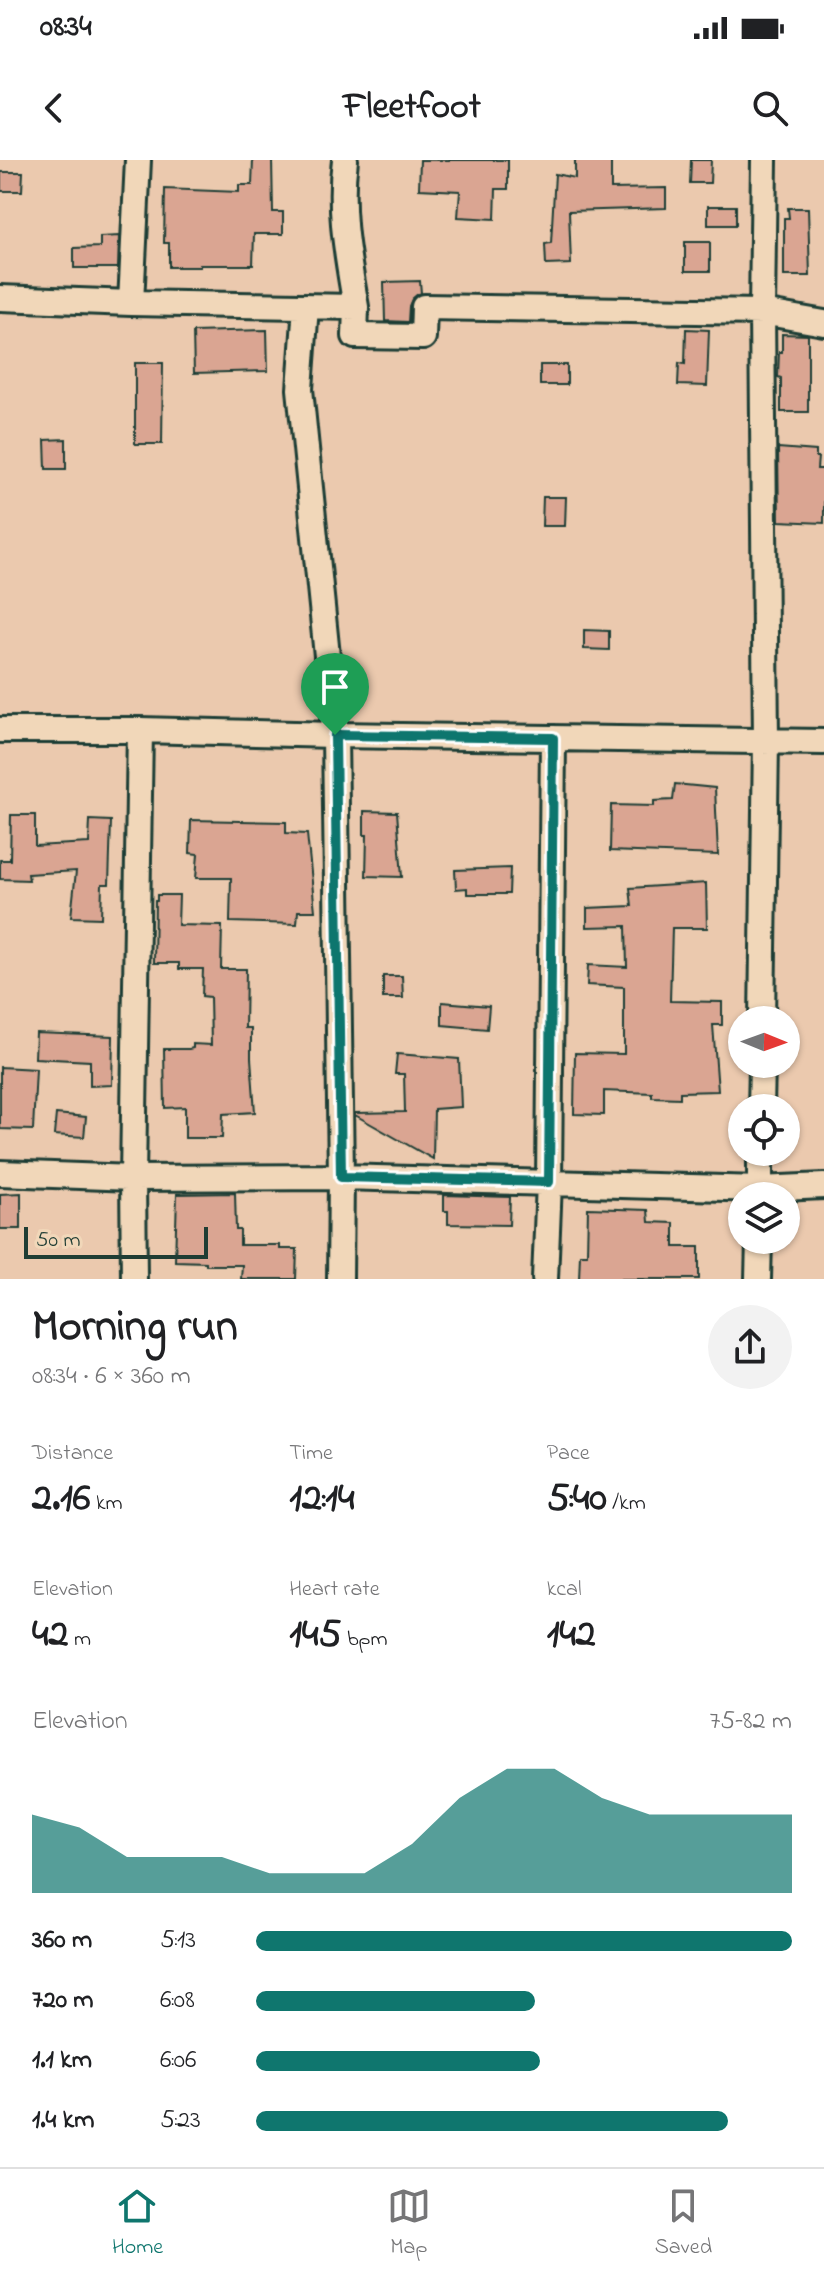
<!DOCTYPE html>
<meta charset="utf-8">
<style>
body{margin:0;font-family:"Indie Flower",sans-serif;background:#f2f2f2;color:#202124;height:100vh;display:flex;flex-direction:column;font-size:30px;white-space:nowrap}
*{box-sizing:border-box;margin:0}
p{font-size:26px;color:#757577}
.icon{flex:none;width:44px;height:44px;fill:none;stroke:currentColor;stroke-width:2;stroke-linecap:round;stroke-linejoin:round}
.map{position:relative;height:1119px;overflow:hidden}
.sheet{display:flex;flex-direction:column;background:#fff;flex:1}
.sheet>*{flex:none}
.needle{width:52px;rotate:91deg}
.controls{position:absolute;left:728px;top:846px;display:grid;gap:16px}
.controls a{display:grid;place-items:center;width:72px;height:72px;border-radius:50%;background:#fff;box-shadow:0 2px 6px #0004;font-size:40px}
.scale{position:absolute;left:24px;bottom:20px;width:184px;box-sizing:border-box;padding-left:8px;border:4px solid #1f3d34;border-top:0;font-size:22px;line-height:28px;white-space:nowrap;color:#1f3d34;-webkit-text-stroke:6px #f1d7b9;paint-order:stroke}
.pin{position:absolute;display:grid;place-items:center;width:68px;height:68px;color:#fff;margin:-82px -34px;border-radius:50% 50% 50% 0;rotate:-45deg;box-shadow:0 0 8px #0007}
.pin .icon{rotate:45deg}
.round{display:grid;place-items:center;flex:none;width:84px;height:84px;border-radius:42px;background:#f2f2f2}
.headline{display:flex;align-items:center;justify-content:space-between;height:136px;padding:0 32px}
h1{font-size:44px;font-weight:700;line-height:60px}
.metrics{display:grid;grid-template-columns:repeat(3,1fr);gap:12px;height:136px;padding:8px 32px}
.metrics div{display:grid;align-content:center}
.metrics b{font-size:40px;font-weight:700}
.metrics small{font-size:22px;font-weight:400}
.metrics p{font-size:22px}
.chart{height:224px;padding:16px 32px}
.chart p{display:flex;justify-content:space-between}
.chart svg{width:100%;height:144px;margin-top:8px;fill:#0f766e;opacity:.7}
ul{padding:0 32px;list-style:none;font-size:26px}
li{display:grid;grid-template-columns:128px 96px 1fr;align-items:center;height:60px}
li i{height:20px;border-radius:10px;background:#0f766e}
.status{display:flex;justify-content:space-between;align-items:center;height:56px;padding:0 40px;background:#fff;direction:ltr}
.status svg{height:22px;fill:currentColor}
header{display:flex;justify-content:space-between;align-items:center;height:104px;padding:0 32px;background:#fff;font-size:36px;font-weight:700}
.menu{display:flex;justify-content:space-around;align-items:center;height:112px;border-top:2px solid #e0e0e0;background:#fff;font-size:22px;color:#757577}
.menu a{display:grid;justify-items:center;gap:4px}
.menu .active{color:#0f766e}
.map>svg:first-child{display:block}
</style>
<div class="status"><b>08:34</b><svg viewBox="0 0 49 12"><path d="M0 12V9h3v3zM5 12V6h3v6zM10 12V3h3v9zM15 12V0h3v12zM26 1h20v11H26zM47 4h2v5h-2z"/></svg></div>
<header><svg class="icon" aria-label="back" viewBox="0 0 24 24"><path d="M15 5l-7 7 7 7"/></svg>Fleetfoot<svg class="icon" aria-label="search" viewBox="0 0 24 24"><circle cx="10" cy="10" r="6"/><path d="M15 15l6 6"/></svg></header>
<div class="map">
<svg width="824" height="1119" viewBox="0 0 824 1119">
<rect width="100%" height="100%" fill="#ebc9ae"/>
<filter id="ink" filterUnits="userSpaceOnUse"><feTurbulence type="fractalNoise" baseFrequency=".0125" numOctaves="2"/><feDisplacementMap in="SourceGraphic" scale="16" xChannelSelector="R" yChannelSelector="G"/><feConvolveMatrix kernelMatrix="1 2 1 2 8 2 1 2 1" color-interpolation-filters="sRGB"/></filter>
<g filter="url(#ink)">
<path fill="#daa592" stroke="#1f3d34" stroke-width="2" d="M253,0H272L273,52H283V74H254L253,105H200V107H169V83H164L165,29L239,32V25H252Z
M420,0H508V29H496L495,59L458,57L460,31L419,29Z
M575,0H611V29L666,28V48L569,51L571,104L546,105L545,84L551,83L555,14L575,18Z
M691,0H711L710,23H690Z
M1,12H23L22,31H1Z
M708,46H736V65H708Z
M788,48H808L810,116H784V58H789Z
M119,76L118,108H74V88L100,87V77Z
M685,82H710V111H685Z
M420,121L421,133L412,139L409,146L408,162L385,161L384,122Z
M686,169L709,170L707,226L678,225L679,203L685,204Z
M267,170L268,211L194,213L193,172Z
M782,174L808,175V252H781V218L778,217L779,192H782Z
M135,203H163L162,284H135Z
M540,205H567V225H540Z
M66,279V309H46L45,280Z
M778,288L816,291V297H818L817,309H824V363L779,361Z
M543,337H566L565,366H542Z
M584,470L609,471V490L584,489Z
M675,624L715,628L718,695L610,691L611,645L654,646V641L673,640Z
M364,651L397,652L402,717L366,716L367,675H364Z
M11,655H35V686L89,683L90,660L111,661L109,724H102L101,758L71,757L76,711L28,714L29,720L0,719V700H10Z
M191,660L286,662V673L307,674L315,751H298L297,764L230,762L231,718H196L198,694L190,693Z
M510,708L509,734H467V728L456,729L455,710Z
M706,723L707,768H672L670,841L722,842V865H713L718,931L680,932V938L652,937V933L604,931V955L574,954L575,893L624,894V827L587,825L588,805L627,807L626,766L587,767V748L632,746L630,728Z
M157,735H179L178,765L222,766L221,809H246L245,868H251V898L255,952L223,954L222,978H185V947L165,948L164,889H189L193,888V884L211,885L210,837L202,836L203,809H179V803H154L155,741H157Z
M383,816H402L403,838H383Z
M442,842L489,846L487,869L442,865Z
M36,873L113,876L112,925L90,926V901L35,898Z
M397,894L459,899L461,947L434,949L433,999L355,955V953L405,952L404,914H395Z
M0,907L36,909L33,970L0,969Z
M56,954L86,957L84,977L54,975Z
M21,1033V1069H0V1034Z
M235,1033L236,1070H240V1085H280V1089H297L296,1119H241L242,1105H206V1102L175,1101L177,1034Z
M444,1035L510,1037L509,1065L448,1064V1051H444Z
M588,1048L648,1050L649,1062L674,1063V1087H699V1119H579L580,1094H587Z"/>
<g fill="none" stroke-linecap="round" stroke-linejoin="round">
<g stroke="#1f3d34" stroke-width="30">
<path id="street" d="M345,0C338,49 348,99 356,147
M0,138L131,143L356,147L355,176L423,177L424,147L762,152L824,163
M131,143L138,0
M306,146L300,229L335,575L341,1017L340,1119
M0,570H140L335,575L824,582
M762,860L766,581L762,152L764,0
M761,948L762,904
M0,1013L133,1018L341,1017L760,1029L824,1026
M760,1036V992
M134,1119L133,1018L140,570
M545,1119L549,1022L553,578
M758,1119L759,1080"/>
</g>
<use href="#street" stroke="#f1d7b9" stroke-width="24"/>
</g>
</g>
<g fill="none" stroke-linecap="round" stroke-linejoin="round" filter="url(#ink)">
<g stroke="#fff" stroke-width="16">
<path id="route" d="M335,575L553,578L549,1022L341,1017Z"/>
</g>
<use href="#route" stroke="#0f766e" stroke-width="10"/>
</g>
</svg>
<div class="controls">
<a><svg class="needle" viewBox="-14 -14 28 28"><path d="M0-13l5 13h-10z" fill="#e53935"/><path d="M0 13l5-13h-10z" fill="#757577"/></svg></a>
<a><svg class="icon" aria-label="locate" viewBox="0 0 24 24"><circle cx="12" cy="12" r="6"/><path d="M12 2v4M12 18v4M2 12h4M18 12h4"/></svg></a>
<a><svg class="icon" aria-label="layers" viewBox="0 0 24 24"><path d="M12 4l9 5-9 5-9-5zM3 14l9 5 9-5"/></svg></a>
</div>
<div class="scale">50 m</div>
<div class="pin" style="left:335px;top:575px;background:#1e9e55"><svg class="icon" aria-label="arrive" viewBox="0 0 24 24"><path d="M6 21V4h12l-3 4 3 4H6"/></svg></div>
</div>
<section class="sheet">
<div class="headline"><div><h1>Morning run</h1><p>08:34 · 6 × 360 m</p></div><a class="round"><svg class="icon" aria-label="share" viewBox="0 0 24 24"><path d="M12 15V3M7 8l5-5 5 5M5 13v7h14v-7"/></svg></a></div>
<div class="metrics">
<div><p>Distance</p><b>2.16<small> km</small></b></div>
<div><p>Time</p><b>12:14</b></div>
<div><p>Pace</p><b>5:40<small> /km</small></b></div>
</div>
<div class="metrics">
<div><p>Elevation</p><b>42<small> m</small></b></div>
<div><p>Heart rate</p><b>145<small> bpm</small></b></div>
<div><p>kcal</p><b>142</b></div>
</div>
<div class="chart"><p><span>Elevation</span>75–82 m</p>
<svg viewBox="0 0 160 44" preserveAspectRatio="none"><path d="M0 44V20L10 24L20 33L30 33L40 33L50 38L60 38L70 38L80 29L90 15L100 6L110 6L120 15L130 20L140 20L150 20L160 20V44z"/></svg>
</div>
<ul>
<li><b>360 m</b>5:13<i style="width:100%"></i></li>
<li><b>720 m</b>6:08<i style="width:52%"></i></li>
<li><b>1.1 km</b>6:06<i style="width:53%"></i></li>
<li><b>1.4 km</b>5:23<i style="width:88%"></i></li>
</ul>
</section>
<nav class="menu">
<a class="active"><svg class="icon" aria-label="home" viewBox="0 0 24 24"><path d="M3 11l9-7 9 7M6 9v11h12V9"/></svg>Home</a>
<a><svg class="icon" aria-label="map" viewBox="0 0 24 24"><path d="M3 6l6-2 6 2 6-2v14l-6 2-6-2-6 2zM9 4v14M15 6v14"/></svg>Map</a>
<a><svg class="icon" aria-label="saved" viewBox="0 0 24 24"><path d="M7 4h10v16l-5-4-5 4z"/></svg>Saved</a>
</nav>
